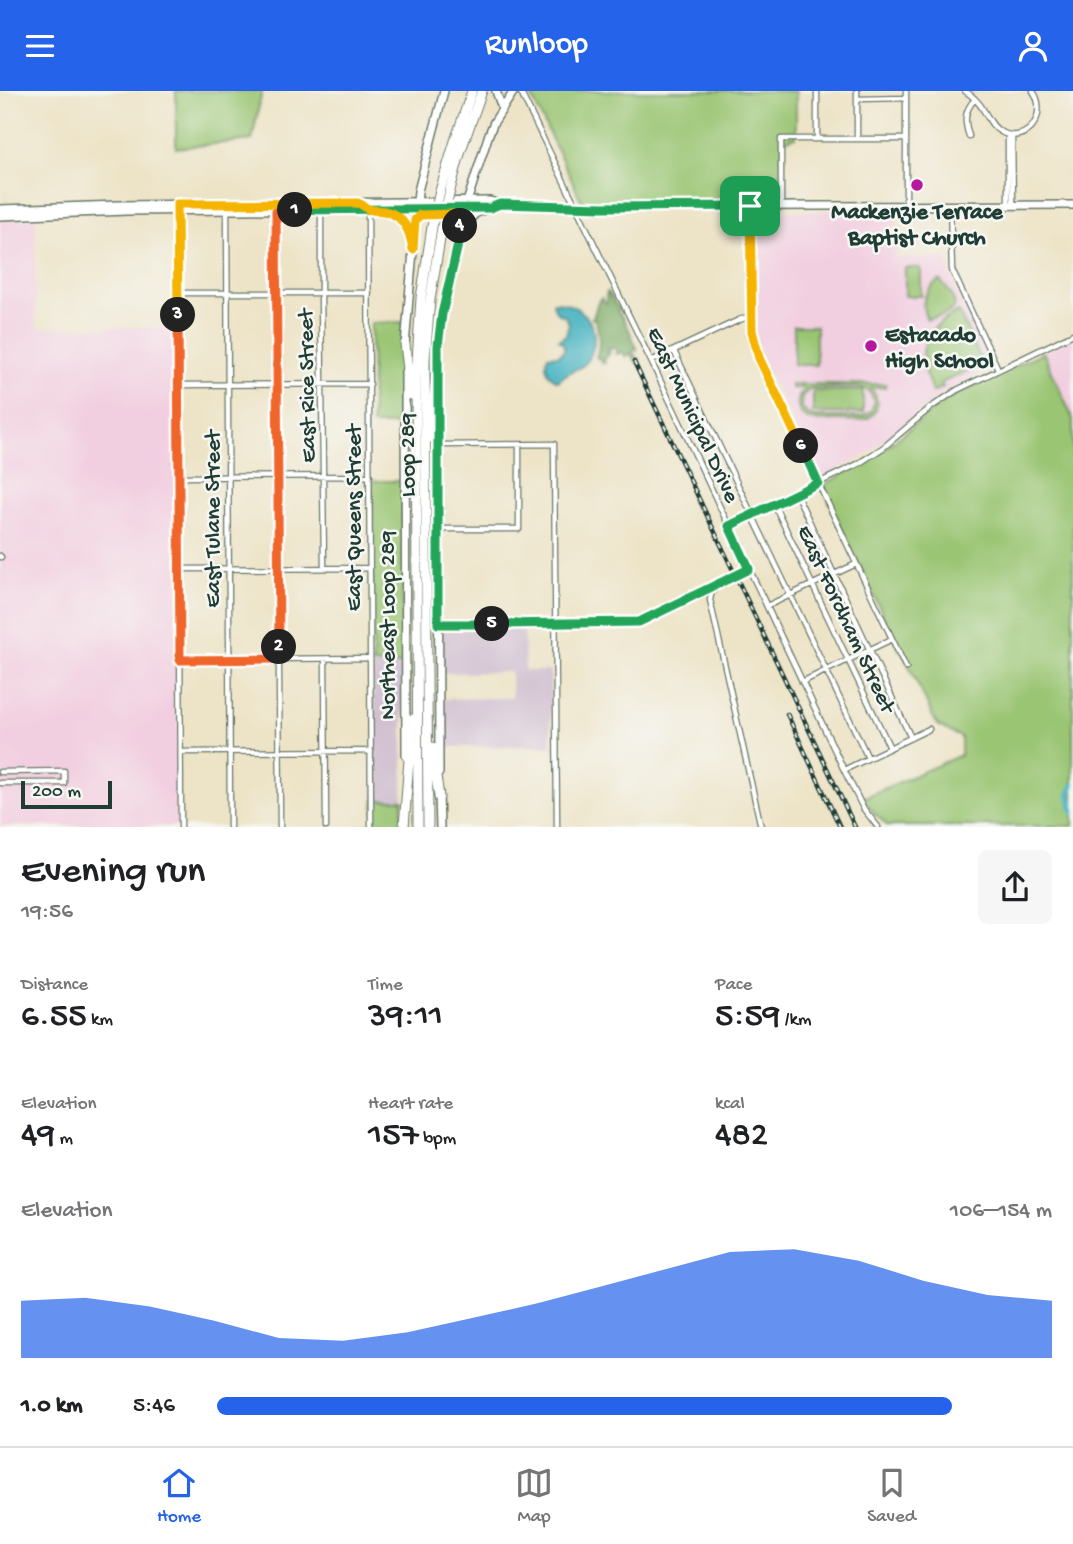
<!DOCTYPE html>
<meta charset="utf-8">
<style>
body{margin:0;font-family:"Gochi Hand",sans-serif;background:#f6f6f6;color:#202124;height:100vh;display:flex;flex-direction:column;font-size:26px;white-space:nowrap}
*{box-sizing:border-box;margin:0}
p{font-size:23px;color:#757577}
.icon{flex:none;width:38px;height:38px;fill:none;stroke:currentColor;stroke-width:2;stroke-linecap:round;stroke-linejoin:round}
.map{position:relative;height:736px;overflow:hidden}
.sheet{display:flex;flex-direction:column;background:#fff;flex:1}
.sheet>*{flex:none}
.scale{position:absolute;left:21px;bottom:18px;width:91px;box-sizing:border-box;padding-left:7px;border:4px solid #1f3d34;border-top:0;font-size:19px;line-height:24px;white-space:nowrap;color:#1f3d34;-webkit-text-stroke:5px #f6f6f2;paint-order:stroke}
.pin{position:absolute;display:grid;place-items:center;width:60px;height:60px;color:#fff;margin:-30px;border-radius:14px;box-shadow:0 4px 10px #0006}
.km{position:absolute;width:35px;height:35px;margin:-18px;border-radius:50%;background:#222;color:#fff;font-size:19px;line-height:35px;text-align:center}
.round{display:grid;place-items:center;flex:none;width:74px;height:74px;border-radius:10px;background:#f6f6f6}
.headline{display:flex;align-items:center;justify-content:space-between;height:119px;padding:0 21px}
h1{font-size:38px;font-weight:600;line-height:52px}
.figures{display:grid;grid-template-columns:repeat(3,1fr);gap:10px;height:119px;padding:7px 21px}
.figures div{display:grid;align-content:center}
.figures b{font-size:35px;font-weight:600}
.figures small{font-size:19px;font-weight:400}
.figures p{font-size:19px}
.chart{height:196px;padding:14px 21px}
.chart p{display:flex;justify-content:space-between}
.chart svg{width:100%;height:126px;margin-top:7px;fill:#2563eb;opacity:.7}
ul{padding:0 21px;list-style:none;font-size:23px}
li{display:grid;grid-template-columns:112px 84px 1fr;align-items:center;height:52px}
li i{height:18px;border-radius:9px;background:#2563eb}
header{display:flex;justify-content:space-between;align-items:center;height:91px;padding:0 21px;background:#2563eb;color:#fff;font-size:32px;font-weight:600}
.menu{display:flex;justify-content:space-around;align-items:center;height:98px;border-top:2px solid #e0e0e0;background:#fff;font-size:19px;color:#757577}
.menu a{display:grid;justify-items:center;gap:4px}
.menu .on{color:#2563eb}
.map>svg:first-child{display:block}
</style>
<header><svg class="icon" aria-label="menu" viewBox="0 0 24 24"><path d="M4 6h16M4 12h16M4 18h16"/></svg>Runloop<svg class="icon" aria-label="person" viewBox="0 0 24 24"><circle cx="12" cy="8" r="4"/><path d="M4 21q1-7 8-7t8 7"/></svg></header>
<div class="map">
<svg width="1073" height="736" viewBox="0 0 1073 736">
<rect width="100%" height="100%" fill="#f6f6f2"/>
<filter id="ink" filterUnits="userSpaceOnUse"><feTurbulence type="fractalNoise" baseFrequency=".0143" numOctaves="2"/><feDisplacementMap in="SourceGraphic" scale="14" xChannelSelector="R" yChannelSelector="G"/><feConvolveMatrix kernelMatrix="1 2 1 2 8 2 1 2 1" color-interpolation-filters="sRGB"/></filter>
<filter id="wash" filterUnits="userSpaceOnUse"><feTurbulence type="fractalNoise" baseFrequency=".00686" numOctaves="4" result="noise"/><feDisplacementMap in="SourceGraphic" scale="28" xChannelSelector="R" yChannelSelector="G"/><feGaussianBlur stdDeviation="1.57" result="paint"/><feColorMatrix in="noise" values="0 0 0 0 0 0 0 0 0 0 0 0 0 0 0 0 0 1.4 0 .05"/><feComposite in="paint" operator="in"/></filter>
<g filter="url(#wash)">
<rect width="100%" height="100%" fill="#ede3c6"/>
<path fill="#f2cfe0" d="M756,120H896V167H947L951,186L992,273V276L943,302L870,361L843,376L819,387L765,274L757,251L753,220V125L754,121Z
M35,127L36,237L177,236L179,735H0V128Z
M1073,246V328L1043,261Z"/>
<path fill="#cfbdcf" d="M524,538L525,580H550L551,655L443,656V608L512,607L511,581L442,582V539Z
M373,573H403V709H374Z"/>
<path fill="#9ac572" stroke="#5c8153" stroke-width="2" fill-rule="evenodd" d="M176,0H262L252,49L176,57Z
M529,0H796V46L783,50V109L582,111Z
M905,177H921V205H905Z
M940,189L951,203L955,213L953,218L944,224L927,228C919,212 925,198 940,189Z
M959,221L981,269L979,275L941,292L943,296L933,301C915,265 920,238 959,221Z
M404,231L402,334H372L371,232Z
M794,235H816V274H794Z
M1043,261L1073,328V735H888L873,721L863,707L961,664V646L937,634L902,560H900L822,395L873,367L936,317L955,304Z
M791,293H886V296L871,297C879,307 881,323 865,328C857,331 846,329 837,329C829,329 818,331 810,329C794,323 796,307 804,297H791ZM860,296L868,299L874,309L872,320L862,326H813L807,323L801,316L802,305L811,297Z
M863,299V322H813V300Z
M372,390H402L403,573H373Z
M374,709H403L401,735H374Z"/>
<path fill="#7baa64" stroke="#4d744c" stroke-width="2" d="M607,201C614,206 613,213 619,217L618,221C628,231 631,245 637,257V260L634,258L633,261L636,266L640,268L639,270L635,268H633L630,262L628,263L626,266L622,261L617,263L616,262V259L612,256L610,259L608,258L607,260L610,262L604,267L605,271L602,272L600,268L596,266C601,255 599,239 595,228H593L592,227C597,221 595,212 601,207L605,212L607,211L606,205Z"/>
<path fill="#44b2c0" stroke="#32787a" stroke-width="2" d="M554,211C587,212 606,243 586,271C581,279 573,278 567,283C563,285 561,288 558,290C548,286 543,274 548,265L559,264L565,258L562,251L559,249L566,244L569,232L565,225C558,224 554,220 553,212Z"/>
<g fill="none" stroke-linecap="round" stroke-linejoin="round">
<path stroke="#44b2c0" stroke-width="5" d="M1073,694L1069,703L1073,721"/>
</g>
</g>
<g filter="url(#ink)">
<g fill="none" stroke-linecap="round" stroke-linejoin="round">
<g stroke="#677767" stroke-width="7">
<path id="minor" d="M520,0L651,270L844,679L863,717L878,736
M817,0V48
M857,0V48
M965,0C973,5 979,11 984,20C989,28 992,36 1001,41C1027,55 1049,23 1033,0
M857,8L905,7
M1008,44V114
M1012,44L1013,114
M969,45C964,30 964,20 975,8
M906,114V0
M950,114L952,179L998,278
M781,115V48H906
M750,116L751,232L754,250L763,276L906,577
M321,117V202L324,477
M368,118L371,736
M227,119L230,736
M276,119L280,736
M178,120L181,736
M178,202H369
M674,260L868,667
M651,270L739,229L751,225
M179,294L370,293
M438,354L554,353L557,736
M179,386L370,385
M796,402L911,647
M774,413L890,657
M729,435L858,373L884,356L930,317L957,299L1073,243
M437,438H519V354
M0,465L1,466H0
M180,478L370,477
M749,478C733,485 712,490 710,509L761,736
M767,515L856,473
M438,533H582L639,531L717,493
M325,568L326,736
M180,569L370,567
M802,591L892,548
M181,661L371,660
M844,679L929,638
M0,681L64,680V692H0"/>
</g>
<g stroke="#677767" stroke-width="10">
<path id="major" d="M496,0L502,17
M0,118L119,114L490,110L500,113L603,116L1073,114
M384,120C399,124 406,132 411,147
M0,125L127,120L490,117L499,114
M416,128L423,123H452L459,128L460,135
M463,136L475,123L486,118
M405,255L418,100L444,0
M438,259L442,223L465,117L489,43L494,31L514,0
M405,281L406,665
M438,313L439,682
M439,701L440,736"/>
</g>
<g stroke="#677767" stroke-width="11">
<path id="highway" d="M450,99L461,59L482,0
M440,100L455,50L472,0
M405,253L411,304
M431,347L438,255
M432,656L439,706
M404,736L412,628
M418,736L416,285L421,207L433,130
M428,736L425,269L430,209L443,130"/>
</g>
<use href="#minor" stroke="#fff" stroke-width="4.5"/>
<use href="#major" stroke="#fff" stroke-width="7"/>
<use href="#highway" stroke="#fff" stroke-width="9"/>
<g stroke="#1f3d34" stroke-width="4.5">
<path id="rail" d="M634,271L855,736
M787,623L840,736"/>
</g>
<use href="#rail" stroke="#f6f6f2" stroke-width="2" stroke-dasharray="5" stroke-linecap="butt"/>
<g stroke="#677767" stroke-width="11" stroke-linecap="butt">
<path id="highway-bridge" d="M433,130L440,100
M443,130L450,99"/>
</g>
<use href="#highway-bridge" stroke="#fff" stroke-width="9"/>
</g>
</g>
<g fill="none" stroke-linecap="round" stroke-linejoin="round" filter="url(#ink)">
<g stroke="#fff" stroke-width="14">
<path id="split-1" d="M295,119L490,117L500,113L603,116L750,115"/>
</g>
<g stroke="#fff" stroke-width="14">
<path id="split-2" d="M279,556L276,120L295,119"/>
</g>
<g stroke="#fff" stroke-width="14">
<path id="split-3" d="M178,224L180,569L279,568V556"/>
</g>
<g stroke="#fff" stroke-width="14">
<path id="split-4" d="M178,224L177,113L358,112C362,113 364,116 368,118C372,120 379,119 384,120C404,124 410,140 413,158L415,129L420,124L453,123L458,128L460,135"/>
</g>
<g stroke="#fff" stroke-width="14">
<path id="split-5" d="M460,135L461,140L442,223L438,255V533H492"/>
</g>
<g stroke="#fff" stroke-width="14">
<path id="split-6" d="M492,533L639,531L749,478L729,435L818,392L801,355"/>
</g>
<g stroke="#fff" stroke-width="14">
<path id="split-7" d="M750,115L752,240L759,267L801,355"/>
</g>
<use href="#split-1" stroke="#22a559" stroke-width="9"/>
<use href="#split-2" stroke="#f0652b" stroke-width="9"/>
<use href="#split-3" stroke="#f0652b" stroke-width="9"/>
<use href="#split-4" stroke="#f5b400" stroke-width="9"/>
<use href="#split-5" stroke="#22a559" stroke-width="9"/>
<use href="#split-6" stroke="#22a559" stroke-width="9"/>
<use href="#split-7" stroke="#f5b400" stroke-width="9"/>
</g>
<g fill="#b5179e" stroke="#f6f6f2" stroke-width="2.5">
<circle cx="917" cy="94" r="7"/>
<circle cx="871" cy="255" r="7"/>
</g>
<g text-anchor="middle" stroke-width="5" stroke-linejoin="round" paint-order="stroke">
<g font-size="23" font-weight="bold" fill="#1f3d34" stroke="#f6f6f2">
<text x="917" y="127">Mackenzie Terrace<tspan x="917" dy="26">Baptist Church</tspan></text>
<text x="885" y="250" text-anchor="start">Estacado<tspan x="885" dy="26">High School</tspan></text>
</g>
<g font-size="23" fill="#1f3d34" stroke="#f6f6f2">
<text transform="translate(305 295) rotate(-91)" y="8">East Rice Street</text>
<text transform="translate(695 323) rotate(65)" y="8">East Municipal Drive</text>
<text transform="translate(406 364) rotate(-90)" y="8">Loop 289</text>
<text transform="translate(352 427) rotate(-90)" y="8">East Queens Street</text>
<text transform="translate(211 428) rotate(-90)" y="8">East Tulane Street</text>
<text transform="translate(848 527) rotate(65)" y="8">East Fordham Street</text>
<text transform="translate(386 534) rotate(-90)" y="8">Northeast Loop 289</text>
</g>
</g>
</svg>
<div class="scale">200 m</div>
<div class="pin" style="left:750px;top:115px;background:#1e9e55"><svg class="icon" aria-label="arrive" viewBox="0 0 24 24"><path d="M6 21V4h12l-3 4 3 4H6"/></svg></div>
<b class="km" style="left:295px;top:119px">1</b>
<b class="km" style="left:279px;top:556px">2</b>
<b class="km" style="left:178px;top:224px">3</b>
<b class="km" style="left:460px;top:135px">4</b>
<b class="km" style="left:492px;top:533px">5</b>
<b class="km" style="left:801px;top:355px">6</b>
</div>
<section class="sheet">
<div class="headline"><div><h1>Evening run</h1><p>19:56</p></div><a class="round"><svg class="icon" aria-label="share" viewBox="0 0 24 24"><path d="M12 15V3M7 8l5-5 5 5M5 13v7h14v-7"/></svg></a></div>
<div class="figures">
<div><p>Distance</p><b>6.55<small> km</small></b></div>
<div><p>Time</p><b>39:11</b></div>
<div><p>Pace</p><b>5:59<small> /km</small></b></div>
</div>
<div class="figures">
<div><p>Elevation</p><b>49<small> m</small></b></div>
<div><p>Heart rate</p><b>157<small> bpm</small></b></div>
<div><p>kcal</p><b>482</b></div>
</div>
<div class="chart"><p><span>Elevation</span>106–154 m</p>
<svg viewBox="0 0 160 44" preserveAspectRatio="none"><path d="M0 44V24L10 23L20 26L30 31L40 37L50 38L60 35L70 30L80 25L90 19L100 13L110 7L120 6L130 10L140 17L150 22L160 24V44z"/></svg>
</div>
<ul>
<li><b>1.0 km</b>5:46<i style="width:88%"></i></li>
</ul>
</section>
<nav class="menu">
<a class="on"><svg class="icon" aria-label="home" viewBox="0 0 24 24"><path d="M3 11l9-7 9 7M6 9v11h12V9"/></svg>Home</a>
<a><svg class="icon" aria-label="map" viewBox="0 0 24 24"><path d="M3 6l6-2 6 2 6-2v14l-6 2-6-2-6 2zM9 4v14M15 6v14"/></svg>Map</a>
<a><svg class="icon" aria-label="saved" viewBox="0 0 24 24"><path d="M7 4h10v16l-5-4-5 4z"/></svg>Saved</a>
</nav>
